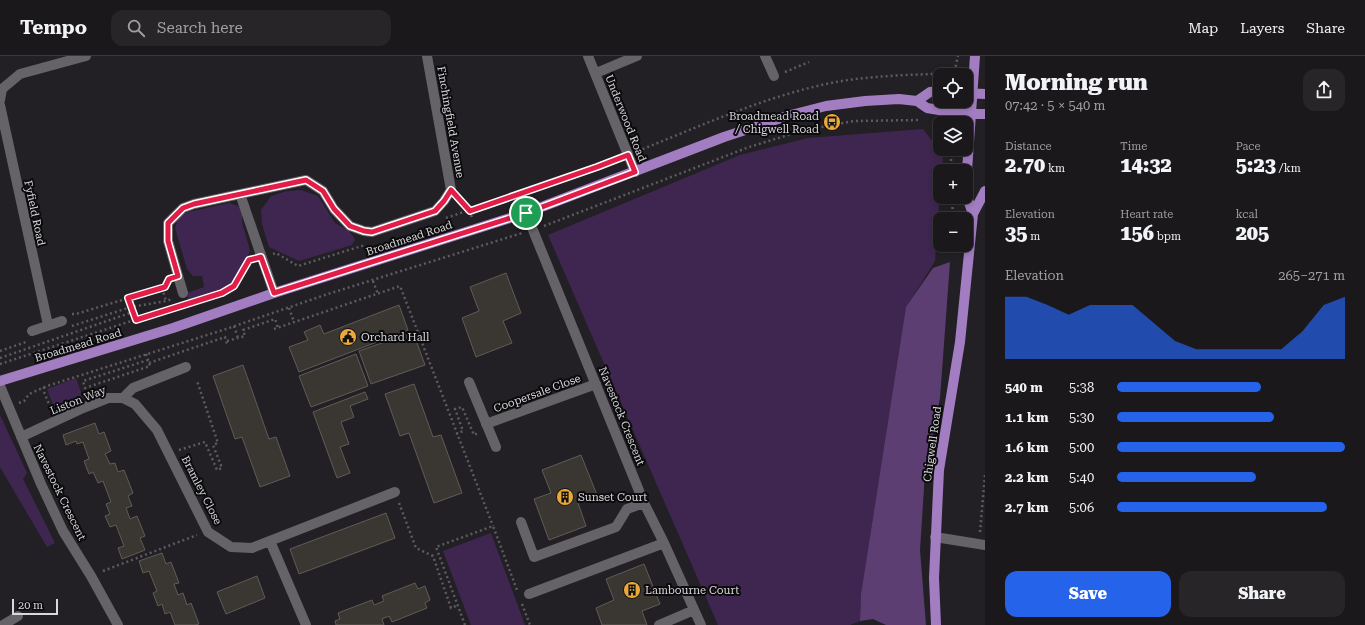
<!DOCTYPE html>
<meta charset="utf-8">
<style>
body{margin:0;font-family:"Roboto Serif",serif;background:#272528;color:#f1f3f6;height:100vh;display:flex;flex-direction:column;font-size:15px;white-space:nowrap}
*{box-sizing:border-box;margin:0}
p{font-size:13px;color:#9fa0a3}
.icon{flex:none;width:22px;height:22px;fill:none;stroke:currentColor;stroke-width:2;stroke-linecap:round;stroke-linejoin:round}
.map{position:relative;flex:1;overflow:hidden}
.side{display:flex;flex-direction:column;background:#1a181b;width:380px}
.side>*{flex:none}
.buttons{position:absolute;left:933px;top:12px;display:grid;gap:8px}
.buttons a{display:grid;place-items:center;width:40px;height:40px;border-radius:8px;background:#1a181b;box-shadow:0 2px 6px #0003,0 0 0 1px #38373a;font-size:20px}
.scale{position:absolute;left:12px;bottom:10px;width:46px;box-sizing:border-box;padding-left:4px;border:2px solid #d9d8da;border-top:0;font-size:11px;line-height:14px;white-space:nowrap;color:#d9d8da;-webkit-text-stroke:3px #0b0a0c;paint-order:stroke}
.pin{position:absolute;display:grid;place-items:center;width:34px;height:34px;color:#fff;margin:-17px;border:2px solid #fff;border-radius:50%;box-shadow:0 1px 4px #0007}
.round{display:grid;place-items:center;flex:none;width:42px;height:42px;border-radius:12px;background:#272528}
.summary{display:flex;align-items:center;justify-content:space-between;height:68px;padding:0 20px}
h1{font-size:22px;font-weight:800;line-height:30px}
.stats{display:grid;grid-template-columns:repeat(3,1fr);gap:6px;height:68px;padding:4px 20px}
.stats div{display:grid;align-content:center}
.stats b{font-size:20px;font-weight:800}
.stats small{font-size:11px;font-weight:400}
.stats p{font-size:11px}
.chart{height:112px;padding:8px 20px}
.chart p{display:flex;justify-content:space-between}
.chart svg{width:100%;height:72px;margin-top:4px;fill:#2563eb;opacity:.7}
.button{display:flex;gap:8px;margin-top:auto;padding:8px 20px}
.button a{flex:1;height:46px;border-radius:12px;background:#2563eb;color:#fff;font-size:16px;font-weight:800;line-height:46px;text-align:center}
.button a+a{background:#272528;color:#f1f3f6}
ul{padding:0 20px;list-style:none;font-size:13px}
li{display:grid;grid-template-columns:64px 48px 1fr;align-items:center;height:30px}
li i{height:10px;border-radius:5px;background:#2563eb}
header{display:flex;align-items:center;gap:24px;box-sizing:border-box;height:56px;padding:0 20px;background:#1a181b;border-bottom:1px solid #38373a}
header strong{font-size:19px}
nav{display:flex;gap:22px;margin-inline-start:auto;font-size:14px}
.search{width:280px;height:36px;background:#272528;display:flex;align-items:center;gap:10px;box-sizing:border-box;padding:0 14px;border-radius:12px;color:#9fa0a3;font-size:15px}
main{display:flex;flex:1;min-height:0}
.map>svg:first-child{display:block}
</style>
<header>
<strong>Tempo</strong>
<div class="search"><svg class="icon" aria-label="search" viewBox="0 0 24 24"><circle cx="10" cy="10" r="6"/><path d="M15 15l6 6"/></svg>Search here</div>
<nav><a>Map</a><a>Layers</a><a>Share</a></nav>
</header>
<main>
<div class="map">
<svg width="985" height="569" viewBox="0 0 985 569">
<rect width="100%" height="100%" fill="#222024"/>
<path fill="#3f2651" d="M923,73L943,99L942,115H940V135L935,205L906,252L861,538L860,565L850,569H718L548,179L740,99L808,82Z
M301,134L318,140L335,167L349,175L355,183L352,189L299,205L269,191L262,168L261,154L271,140L287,135Z
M229,147L238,150L242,155V166L250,195L245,206L234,225L223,233L188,244L187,237L204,231L202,220H193L187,213L175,172L178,162L188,156Z
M76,322L83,342L55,354L47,333Z
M0,359L27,417L23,423L55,487L47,491L0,411Z
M491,477L525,569H471L443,495Z"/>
<path fill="#5d3e73" d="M950,206L940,342L925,416L920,494L926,569H886L873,563L860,565L861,538L906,251L933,212Z"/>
<path fill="#3a3733" stroke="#5f5c58" d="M506,217L521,257L503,265L512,287L476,301L462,262L479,255L470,231Z
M399,249L408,274L299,316L289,291L308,284L304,276L320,269L324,278Z
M413,276L425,309L371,328L359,295Z
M356,298L368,330L311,351L299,320Z
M243,309L269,383L276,381L290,420L260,431L242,381L235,383L213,320Z
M414,328L433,381L441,379L462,437L434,447L409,377L400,380L385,338Z
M365,336L368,343L350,350L354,361L341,366L349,388L340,391L350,417L337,422L313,356Z
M95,367L99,378L104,376L111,395L105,398L110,408L115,407L118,416L124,414L133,437L128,440L132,450L126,452L130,463L137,460L145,480L140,482L145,494L122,503L118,492L124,490L116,469L110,471L105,460L110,458L106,448L111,446L103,425L98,427L93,416L89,418L84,405L89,403L83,386L77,388L76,385L66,389L63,379Z
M581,399L597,439L578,447L586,470L549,484L534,443L551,437L542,414Z
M386,457L395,482L299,518L290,493Z
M162,497L166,508L171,506L179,527L174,528L178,539L183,537L187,549L191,547L199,568L195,569H175L170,556L165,558L162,548L158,550L153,537L157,535L149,515L143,517L139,505Z
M644,508L660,548L642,555L647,569H602L596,552L614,544L606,523Z
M257,520L265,542L226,558L217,536Z
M415,527L418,533L425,530L430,544L425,547L427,552L392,566L389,560L382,563L384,569H336L335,565L340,563L338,557L372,544L374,549L384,545L382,540Z"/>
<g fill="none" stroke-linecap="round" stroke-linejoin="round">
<path stroke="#5d5b5f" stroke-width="2.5" stroke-dasharray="2 3" stroke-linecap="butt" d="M785,16L809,6
M951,93V115
M638,95C703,69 768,39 836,26C875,19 915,19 954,17L958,0
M952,141L953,163
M460,143L469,153L472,162
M446,162L617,103
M544,170L749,91L805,74L854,65L921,64
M954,189L955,198
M273,198L276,197L298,210L365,189
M373,225L378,238
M162,232L166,245
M129,242L135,264
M193,245L222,237L234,231L249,204
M289,252L294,266
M72,258H76L162,232L165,231L167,227
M72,270L131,251L166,245L173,243
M234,270L238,282
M274,273L400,230L493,470
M227,285L245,280L243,274L275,263L278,272
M0,295L26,286
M146,298L150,310L85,332L83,325L148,304
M0,302L133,256
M149,307L225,281L227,288
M0,308L180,249
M44,331V336L51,353
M19,347L24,345L29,338L47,330L226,273L328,238L522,177
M456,378L463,375L455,353L462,351L474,379L478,377
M179,394L205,386L217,414L222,412L213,389L218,387L197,325
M399,447L416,492L433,500L451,552L458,549
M980,476L985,419
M103,515L197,479
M522,548L530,569
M465,569L436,491L493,470L517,534"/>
<path stroke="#656368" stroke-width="10" d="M588,0L635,116
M765,0L774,20
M596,17L637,0
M0,44L2,33L20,18L86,0
M0,49L48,269
M240,138L274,237
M526,157L644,447L664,487L701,569
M183,237L168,185V167L183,152L194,148L306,124L323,135L334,153L350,170L364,175L372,176L435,155L444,145L451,134L427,0
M32,275L62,265
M469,326L496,391
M0,330L41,428L63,475L91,520L118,569
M123,342L135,348L157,374L208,476L231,491L252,492L395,436
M486,368L596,328
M21,381L83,352L108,342H123L133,332L186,311
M521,466L534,501L616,471L627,453L644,447
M935,481L985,489
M270,485L306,569
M529,538L664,487
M3,569L18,560
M659,569L694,554"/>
<path stroke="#a37dc1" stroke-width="10" d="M966,37L985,38
M917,45L930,36L940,35
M966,129L975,0
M966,138L973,158
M0,325L173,272L274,237L526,157L724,81L787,60L826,50L865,45L899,43L917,45L927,52L939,54L970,58H985
M936,569L934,522L939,414L960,286L973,158L985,135"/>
</g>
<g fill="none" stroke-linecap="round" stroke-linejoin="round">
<g stroke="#fff" stroke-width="8">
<path id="route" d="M628,99L635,116L526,157L274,237L261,201L249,204L234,230L222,237L136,264L128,242L165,231L169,223L178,220L168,185V167L183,152L194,148L306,124L323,135L334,153L350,170L364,175L372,176L435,155L444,145L451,134L470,155L597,111Z"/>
</g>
<use href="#route" stroke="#e11d48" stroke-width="5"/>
</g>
<defs>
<g id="bus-disc" transform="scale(0.9)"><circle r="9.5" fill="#eca93b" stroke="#0b0a0c"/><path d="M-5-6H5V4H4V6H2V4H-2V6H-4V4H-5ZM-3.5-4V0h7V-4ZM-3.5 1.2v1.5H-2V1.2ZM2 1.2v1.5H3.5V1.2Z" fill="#111"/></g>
<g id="civic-disc" transform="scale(0.9)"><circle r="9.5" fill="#eca93b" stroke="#0b0a0c"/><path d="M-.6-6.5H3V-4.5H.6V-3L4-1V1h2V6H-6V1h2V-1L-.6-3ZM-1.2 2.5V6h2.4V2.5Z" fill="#111"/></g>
<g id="building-disc" transform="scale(0.9)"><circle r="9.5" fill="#eca93b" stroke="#0b0a0c"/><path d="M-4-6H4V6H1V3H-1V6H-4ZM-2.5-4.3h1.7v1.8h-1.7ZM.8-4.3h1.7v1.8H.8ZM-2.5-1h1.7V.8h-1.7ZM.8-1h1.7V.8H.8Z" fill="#111"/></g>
</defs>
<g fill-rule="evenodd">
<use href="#bus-disc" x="832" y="66"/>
<use href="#civic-disc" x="348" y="281"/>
<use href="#building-disc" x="565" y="441"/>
<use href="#building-disc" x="632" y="534"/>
</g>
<g text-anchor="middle" stroke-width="4" stroke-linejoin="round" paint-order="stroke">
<g font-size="11" fill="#d9d8da" stroke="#0b0a0c" text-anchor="start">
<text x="819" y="64" text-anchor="end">Broadmead Road<tspan x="819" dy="13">/ Chigwell Road</tspan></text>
<text x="361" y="285">Orchard Hall</text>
<text x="578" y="445">Sunset Court</text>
<text x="645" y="538">Lambourne Court</text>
</g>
<g font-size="11" fill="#d9d8da" stroke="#0b0a0c">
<text transform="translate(626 62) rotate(68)" y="4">Underwood Road</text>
<text transform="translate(451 66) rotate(80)" y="4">Finchingfield Avenue</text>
<text transform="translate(35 157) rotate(78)" y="4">Fyfield Road</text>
<text transform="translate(409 182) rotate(-18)" y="4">Broadmead Road</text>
<text transform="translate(78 289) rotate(-17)" y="4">Broadmead Road</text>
<text transform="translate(537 337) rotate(-20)" y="4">Coopersale Close</text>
<text transform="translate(78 344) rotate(-22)" y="4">Liston Way</text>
<text transform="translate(622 360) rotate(68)" y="4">Navestock Crescent</text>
<text transform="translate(932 388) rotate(-82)" y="4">Chigwell Road</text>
<text transform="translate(202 434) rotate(63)" y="4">Bramley Close</text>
<text transform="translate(60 436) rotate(64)" y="4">Navestock Crescent</text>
</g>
</g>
</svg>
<div class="buttons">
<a><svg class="icon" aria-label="locate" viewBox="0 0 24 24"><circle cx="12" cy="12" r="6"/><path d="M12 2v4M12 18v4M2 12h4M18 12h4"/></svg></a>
<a><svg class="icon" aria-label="layers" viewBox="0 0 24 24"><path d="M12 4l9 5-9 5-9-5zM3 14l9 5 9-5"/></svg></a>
<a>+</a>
<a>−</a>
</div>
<div class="scale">20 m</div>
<div class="pin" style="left:526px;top:157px;background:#1e9e55"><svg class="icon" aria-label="arrive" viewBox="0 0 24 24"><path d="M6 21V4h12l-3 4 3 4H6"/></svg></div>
</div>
<section class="side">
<div class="summary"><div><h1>Morning run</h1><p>07:42 · 5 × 540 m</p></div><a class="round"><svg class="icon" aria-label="share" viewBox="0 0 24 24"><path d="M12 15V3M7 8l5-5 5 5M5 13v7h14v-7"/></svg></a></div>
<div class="stats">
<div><p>Distance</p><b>2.70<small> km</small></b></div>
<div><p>Time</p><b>14:32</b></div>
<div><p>Pace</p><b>5:23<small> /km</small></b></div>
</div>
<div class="stats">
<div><p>Elevation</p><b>35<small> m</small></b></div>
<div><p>Heart rate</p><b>156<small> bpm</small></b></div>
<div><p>kcal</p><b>205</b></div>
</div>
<div class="chart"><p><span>Elevation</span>265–271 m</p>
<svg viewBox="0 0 160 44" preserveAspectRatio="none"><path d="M0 44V6L10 6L20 11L30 17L40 11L50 11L60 11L70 22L80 33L90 38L100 38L110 38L120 38L130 38L140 27L150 11L160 6V44z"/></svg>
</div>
<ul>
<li><b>540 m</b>5:38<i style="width:63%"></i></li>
<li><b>1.1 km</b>5:30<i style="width:69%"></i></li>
<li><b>1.6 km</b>5:00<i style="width:100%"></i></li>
<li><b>2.2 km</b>5:40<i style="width:61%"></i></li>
<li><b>2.7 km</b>5:06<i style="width:92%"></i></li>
</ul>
<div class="button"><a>Save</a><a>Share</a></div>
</section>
</main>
